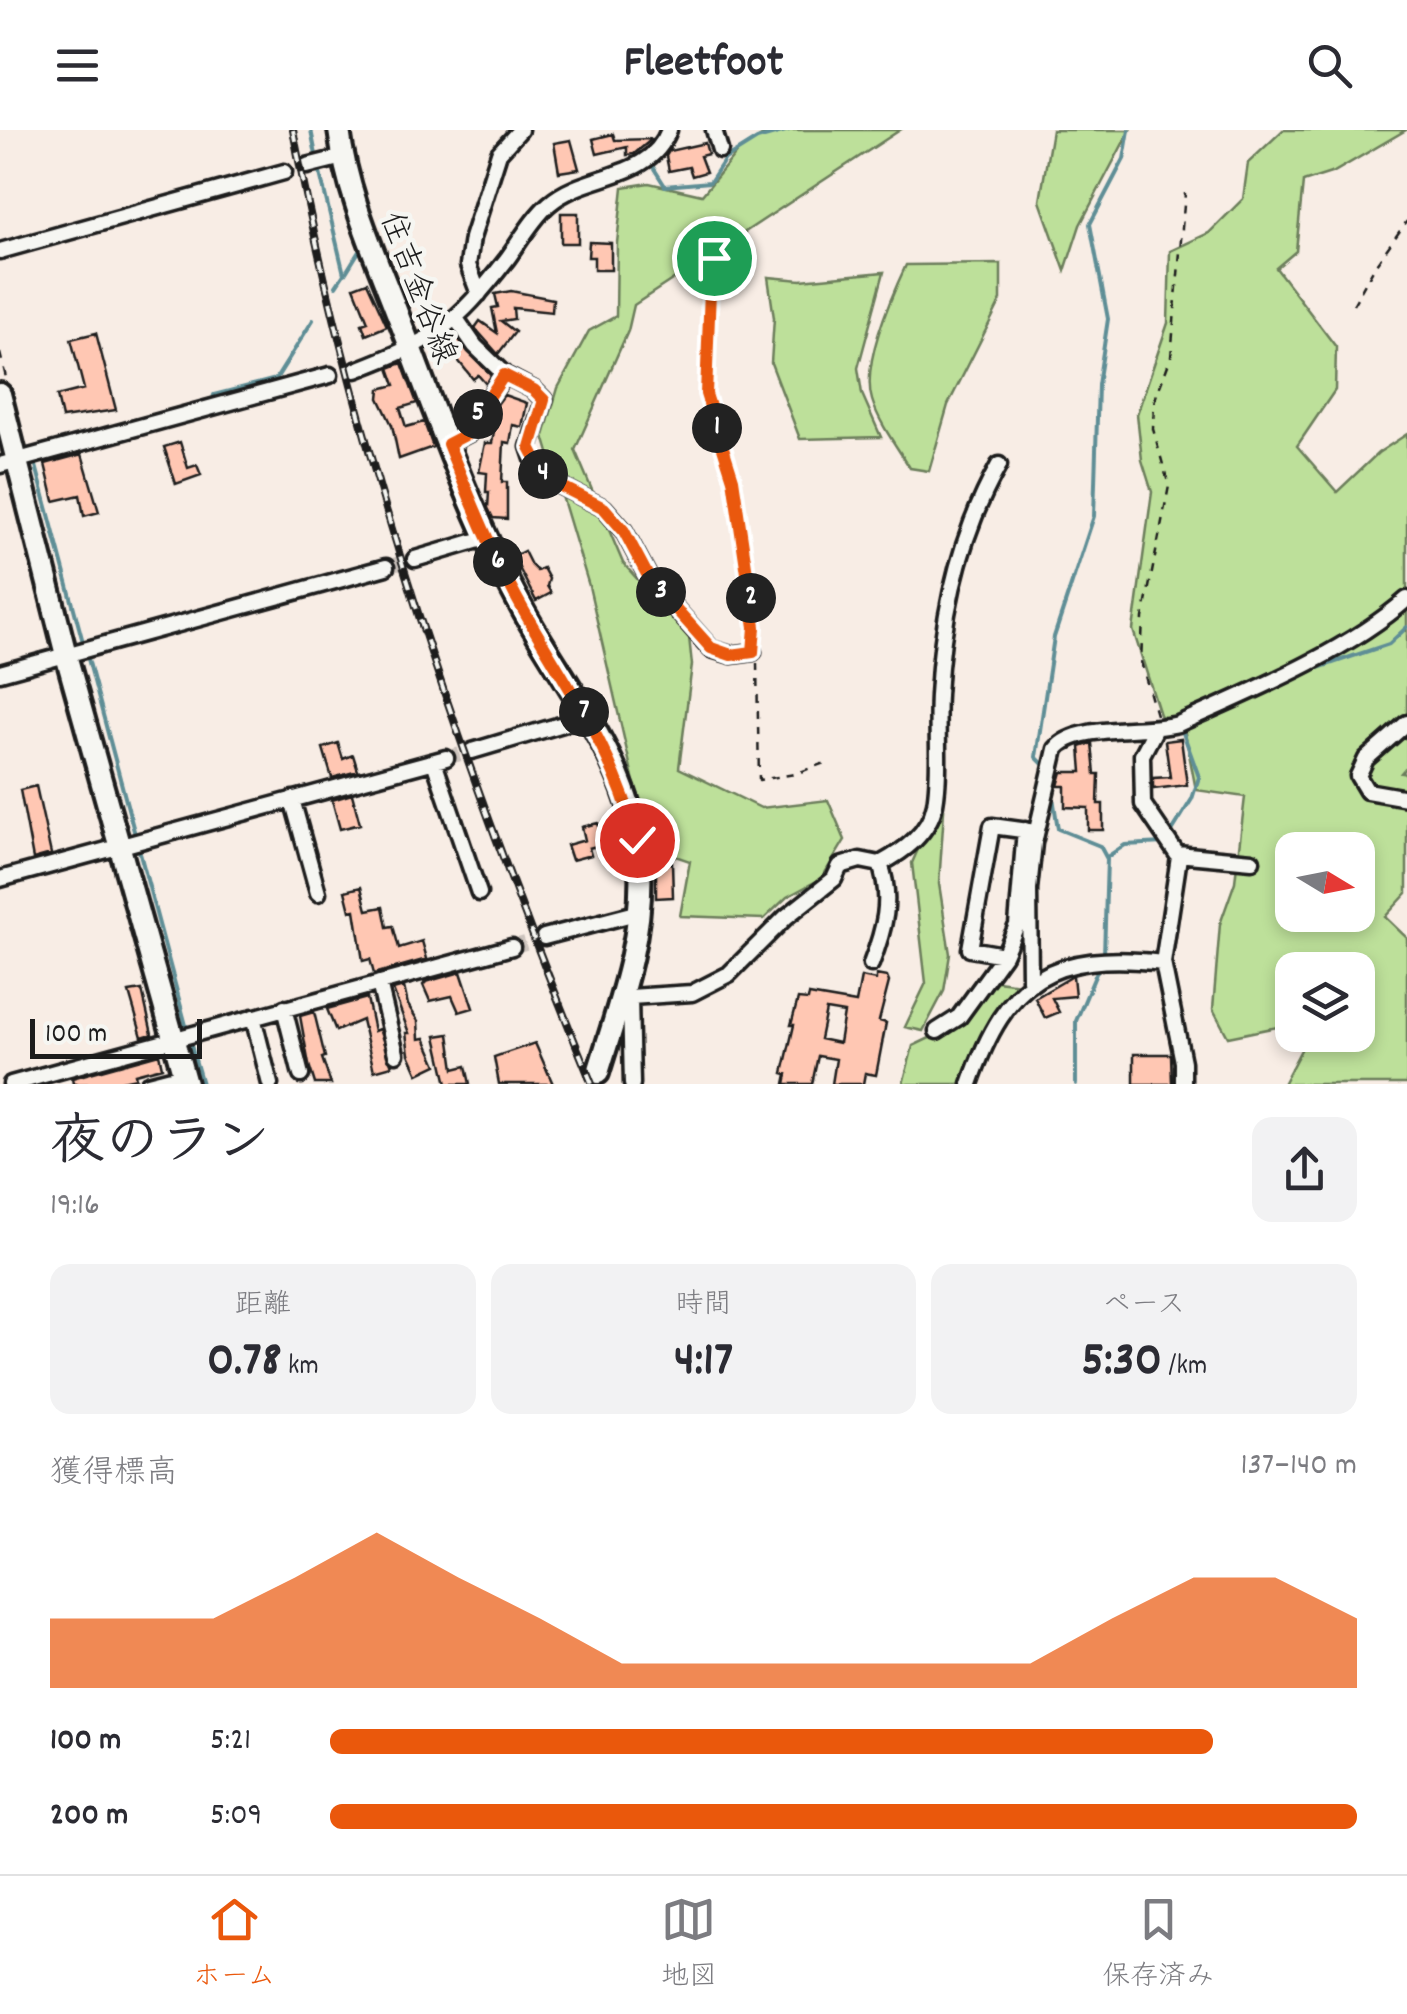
<!DOCTYPE html>
<html lang="ja">
<meta charset="utf-8">
<style>
body{margin:0;font-family:Dekko,"Klee One",sans-serif;background:#f2f2f3;color:#2b2b33;height:100vh;display:flex;flex-direction:column;font-size:38px;white-space:nowrap}
*{box-sizing:border-box;margin:0}
p{font-size:32px;color:#7c7c81}
.icon{flex:none;width:55px;height:55px;fill:none;stroke:currentColor;stroke-width:2;stroke-linecap:round;stroke-linejoin:round}
.map{position:relative;height:954px;overflow:hidden}
.panel{display:flex;flex-direction:column;background:#fff;flex:1}
.panel>*{flex:none}
.needle{width:65px;rotate:100deg}
.controls{position:absolute;left:1275px;top:702px;display:grid;gap:20px}
.controls a{display:grid;place-items:center;width:100px;height:100px;border-radius:20px;background:#fff;box-shadow:0 5px 15px #0003;font-size:50px}
.scale{position:absolute;left:30px;bottom:25px;width:172px;box-sizing:border-box;padding-left:10px;border:5px solid #1c1c1c;border-top:0;font-size:28px;line-height:35px;white-space:nowrap;color:#1c1c1c;-webkit-text-stroke:8px #f6f6f2;paint-order:stroke}
.pin{position:absolute;display:grid;place-items:center;width:85px;height:85px;color:#fff;margin:-42px;border:5px solid #fff;border-radius:50%;box-shadow:0 2px 10px #0007}
.km{position:absolute;width:50px;height:50px;margin:-25px;border-radius:50%;background:#222;color:#fff;font-size:28px;line-height:50px;text-align:center}
.round{display:grid;place-items:center;flex:none;width:105px;height:105px;border-radius:20px;background:#f2f2f3}
.headline{display:flex;align-items:center;justify-content:space-between;height:170px;padding:0 50px}
h1{font-size:55px;font-weight:700;line-height:75px}
.figures{display:grid;grid-template-columns:repeat(3,1fr);gap:15px;height:170px;padding:10px 50px}
.figures div{display:grid;align-content:center;border-radius:20px;background:#f2f2f3;text-align:center}
.figures b{font-size:50px;font-weight:700}
.figures small{font-size:28px;font-weight:400}
.figures p{font-size:28px}
.chart{height:280px;padding:20px 50px}
.chart p{display:flex;justify-content:space-between}
.chart svg{width:100%;height:180px;margin-top:10px;fill:#ea580c;opacity:.7}
ul{padding:0 50px;list-style:none;font-size:32px}
li{display:grid;grid-template-columns:160px 120px 1fr;align-items:center;height:75px}
li i{height:25px;border-radius:12px;background:#ea580c}
header{display:flex;justify-content:space-between;align-items:center;height:130px;padding:0 50px;background:#fff;font-size:45px;font-weight:700}
.tab-bar{display:flex;justify-content:space-around;align-items:center;height:140px;border-top:2px solid #e1e1e2;background:#fff;font-size:28px;color:#7c7c81}
.tab-bar a{display:grid;justify-items:center;gap:5px}
.tab-bar .active{color:#ea580c}
.map>svg:first-child{display:block}
</style>
<header><svg class="icon" aria-label="menu" viewBox="0 0 24 24"><path d="M4 6h16M4 12h16M4 18h16"/></svg>Fleetfoot<svg class="icon" aria-label="search" viewBox="0 0 24 24"><circle cx="10" cy="10" r="6"/><path d="M15 15l6 6"/></svg></header>
<div class="map">
<svg width="1407" height="954" viewBox="0 0 1407 954">
<rect width="100%" height="100%" fill="#f8ede5"/>
<filter id="ink" filterUnits="userSpaceOnUse"><feTurbulence type="fractalNoise" baseFrequency=".01" numOctaves="2"/><feDisplacementMap in="SourceGraphic" scale="20" xChannelSelector="R" yChannelSelector="G"/><feConvolveMatrix kernelMatrix="1 2 1 2 8 2 1 2 1" color-interpolation-filters="sRGB"/></filter>
<g filter="url(#ink)">
<path fill="#bde09a" stroke="#6c7e5b" stroke-width="2.5" fill-rule="evenodd" d="M771,0H900L634,175L628,201L575,320L623,433L689,507L692,535L679,638L761,678L828,670L845,710L822,748L787,767L764,789L680,786L690,731L649,717L589,456L544,306L558,258L589,201L616,186L617,113L623,57L649,53L702,65L739,20Z
M1052,0H1130L1080,95L1065,141L1040,71Z
M1283,0H1406L1334,42L1303,52L1296,121L1276,138L1336,217L1335,260L1297,316L1337,362L1378,323L1407,304V636L1401,643L1407,644V763L1385,787L1407,808V954H1283L1304,914L1299,905H1358V840H1292V894L1228,907L1213,879L1220,794L1235,752L1245,667L1196,660L1184,598L1160,585L1133,500L1152,362L1142,330L1137,284L1168,193L1170,121L1209,103L1243,69L1248,33ZM1292,720H1358V785H1292Z
M1001,134V170L948,275L929,341L910,338C897,317 879,293 872,270C861,234 891,167 906,135Z
M884,142L858,238L862,264L881,307L800,309L771,233L774,188L768,147L801,150Z
M944,681L939,754L950,824L944,861L923,901L905,897L926,853L912,733L931,690Z
M997,851L1020,854L967,939L964,954H903L913,916L955,896Z"/>
<g fill="none" stroke-linecap="round" stroke-linejoin="round">
<path stroke="#5e8e96" stroke-width="4" d="M311,0L317,30
M653,37L665,56L710,52L725,29L757,9L789,0
M319,39L344,144L336,156
M345,144L361,118
M368,228L400,213
M213,270L214,265L276,249L313,190
M44,315L190,276
M35,332L84,516
M87,525L188,903
M1303,543L1389,514L1407,497
M1046,637L1036,627L1054,507L1094,386L1098,255L1108,189L1090,94L1124,29L1129,0
M1052,661L1058,699L1100,716L1107,729L1104,825
M1169,706L1192,669L1199,647L1182,600L1204,590
M1107,727L1125,715L1164,713
M190,912L202,954
M1076,954V891L1100,834"/>
</g>
<path fill="#ffc7b3" stroke="#1c1c1c" stroke-width="2.5" fill-rule="evenodd" d="M613,4L615,10L652,9L634,24L627,25V17L597,24L593,9Z
M571,10L579,39L559,42L554,13Z
M705,13L708,24L700,26L706,42L692,46L689,37L669,41L666,26L669,21Z
M561,83H578V113H561Z
M589,112L611,113V140H594V127H588Z
M367,152L387,196L366,205L362,194L368,192L354,157Z
M511,161L553,169L552,182L513,178L514,189L501,191L515,202L498,224L475,198L480,191L497,203L492,178L498,177L495,164Z
M96,203L116,280L62,288L57,266L84,259L71,209Z
M453,203L491,246L486,254L478,245L473,249L449,219L443,210Z
M402,233L417,273L400,278L406,297L424,292L433,317L399,329L392,295L379,268L380,259L395,255L389,238Z
M504,265L527,273L522,297L513,295L510,313L504,312L502,352H507V389L493,388L488,378L489,362H486L487,343L479,342L485,313H492L496,290L489,285Z
M180,312L188,338L197,335L201,345L176,354L164,317Z
M82,324L99,382L84,386L80,365L54,371L45,334Z
M524,421L531,435L537,441L543,438L549,449L547,456L551,463L536,471L516,432V425Z
M1181,609L1187,655L1153,659V648L1170,647L1165,611Z
M338,613L343,629L353,625L358,641L332,648L323,618Z
M1092,613L1095,644H1099L1098,674H1103V700H1088V678L1065,677V656H1058L1062,642H1082L1080,617Z
M36,656L51,724L33,729L20,660Z
M352,664L360,694L340,699L332,670Z
M598,693L604,714L589,718L591,725L572,730L567,715L585,710L582,697Z
M656,732H672L673,767L656,768Z
M361,757L367,780L383,777L387,797L393,796L399,818L422,811L427,829L374,844L370,829L363,831L355,780L350,781L345,761Z
M461,842L473,878L459,882L452,866L430,871L423,855L426,852Z
M876,845L887,847L889,852L879,891L886,893L876,945L865,943L863,954H832L836,929L818,926L812,954H785L787,944L783,943L794,895H791L798,869L808,870L809,865L856,873L861,847L876,850ZM826,880L844,883L839,913L820,909Z
M1073,846L1075,866L1052,868L1059,882L1045,888L1035,868Z
M404,857L408,875L418,891L419,909L425,908L437,935L418,944L409,924L406,903H409L393,860Z
M142,860L152,904L142,907L129,862Z
M367,868L374,901L379,899L392,936L374,941L362,890L336,901L327,879Z
M314,882L325,927L322,928L331,954H315L309,935L300,886Z
M449,904L454,939L466,936L470,954H447L436,906Z
M535,913L553,954H499L494,927Z
M159,924L162,937L135,944L136,948L108,954H73L72,948Z
M1134,924H1171L1172,954H1134Z"/>
<g fill="none" stroke-linecap="round" stroke-linejoin="round">
<path stroke="#ccc3bd" stroke-width="14" stroke-dasharray="14 7" stroke-linecap="butt" d="M386,437L415,429
M446,628L472,621
M512,817L544,807"/>
<g stroke="#1c1c1c" stroke-width="21">
<path id="street" d="M714,0L720,20
M307,36L343,27
M0,121L284,42
M479,164L468,135L472,108L499,23L520,0
M457,190L475,216L505,245
M356,240C435,210 455,196 507,129C520,111 533,88 549,74C587,41 649,52 669,0
M448,314L471,302L477,284L505,245L534,260L544,270L529,317L534,332L547,349L604,378L624,401L650,450L711,519L731,525L753,522
M0,335L330,245
M415,429L486,408
M0,543L386,437
M1407,593L1366,629L1358,646L1367,661L1407,668
M1155,600L1142,625L1143,674L1179,727L1163,833L1183,932V954
M472,621L587,587
M434,632L479,763
M292,669L318,763
M1025,700L1017,795L1004,825L970,819L992,696L1036,702
M1177,724L1252,731
M880,734C904,721 929,704 935,674C941,640 936,600 938,565C942,486 960,404 999,335
M0,749L446,628
M544,807L640,782
M1030,850L1029,759L1034,713L1056,619C1076,593 1145,603 1178,594C1252,561 1347,522 1407,469
M379,853L396,924
M623,865L630,867L632,954
M630,867L692,863L729,844L786,787L834,749L840,736L860,730L880,734C893,769 884,800 871,834
M284,878L301,945
M253,887L270,954
M937,901L959,887L1004,825
M11,954L512,817
M148,954L183,945
M970,954C1007,847 1052,821 1163,833"/>
</g>
<g stroke="#1c1c1c" stroke-width="28">
<path id="secondary" d="M339,0C347,65 376,127 399,188C437,287 472,389 524,482C569,562 635,640 640,735C644,808 619,874 598,943
M0,264L66,525L186,954"/>
</g>
<path stroke="#1c1c1c" stroke-width="2.5" stroke-dasharray="8 8" stroke-linecap="butt" d="M740,116L714,127L711,134L706,264L733,349L755,497L754,511
M1353,175L1376,134L1407,91
M0,223L7,252
M757,533L759,650L795,644L827,632
M1156,585L1141,532L1143,488L1169,356L1153,299L1154,272L1171,227L1185,63"/>
<use href="#street" stroke="#f6f6f2" stroke-width="14"/>
<use href="#secondary" stroke="#f6f6f2" stroke-width="20"/>
<g stroke="#1c1c1c" stroke-width="8">
<path id="rail" d="M293,0C355,327 466,647 592,954"/>
</g>
<use href="#rail" stroke="#f6f6f2" stroke-width="4" stroke-dasharray="11" stroke-linecap="butt"/>
</g>
</g>
<g fill="none" stroke-linecap="round" stroke-linejoin="round" filter="url(#ink)">
<g stroke="#fff" stroke-width="20">
<path id="route" d="M637,710C613,619 570,562 525,483C494,429 471,371 448,314L471,302L478,284L504,245L534,260L544,270L530,317L547,349L604,378L624,401L650,450L711,518L731,525L753,522L755,497L733,349L706,264L711,134L714,128"/>
</g>
<use href="#route" stroke="#ea580c" stroke-width="12"/>
</g>
<g text-anchor="middle" stroke-width="9" stroke-linejoin="round" paint-order="stroke">
<g font-size="32" fill="#1c1c1c" stroke="#f6f6f2">
<text transform="translate(420 157) rotate(69)" y="11">住吉金谷線</text>
</g>
</g>
</svg>
<div class="controls">
<a><svg class="needle" viewBox="-14 -14 28 28"><path d="M0-13l5 13h-10z" fill="#e53935"/><path d="M0 13l5-13h-10z" fill="#7c7c81"/></svg></a>
<a><svg class="icon" aria-label="layers" viewBox="0 0 24 24"><path d="M12 4l9 5-9 5-9-5zM3 14l9 5 9-5"/></svg></a>
</div>
<div class="scale">100 m</div>
<div class="pin" style="left:714px;top:128px;background:#1e9e55"><svg class="icon" aria-label="arrive" viewBox="0 0 24 24"><path d="M6 21V4h12l-3 4 3 4H6"/></svg></div>
<div class="pin" style="left:637px;top:710px;background:#d93025"><svg class="icon" aria-label="check" viewBox="0 0 24 24"><path d="M5 12l5 5 9-10"/></svg></div>
<b class="km" style="left:717px;top:298px">1</b>
<b class="km" style="left:751px;top:468px">2</b>
<b class="km" style="left:661px;top:462px">3</b>
<b class="km" style="left:543px;top:344px">4</b>
<b class="km" style="left:478px;top:284px">5</b>
<b class="km" style="left:498px;top:432px">6</b>
<b class="km" style="left:584px;top:582px">7</b>
</div>
<section class="panel">
<div class="headline"><div><h1>夜のラン</h1><p>19:16</p></div><a class="round"><svg class="icon" aria-label="share" viewBox="0 0 24 24"><path d="M12 15V3M7 8l5-5 5 5M5 13v7h14v-7"/></svg></a></div>
<div class="figures">
<div><p>距離</p><b>0.78<small> km</small></b></div>
<div><p>時間</p><b>4:17</b></div>
<div><p>ペース</p><b>5:30<small> /km</small></b></div>
</div>
<div class="chart"><p><span>獲得標高</span>137–140 m</p>
<svg viewBox="0 0 160 44" preserveAspectRatio="none"><path d="M0 44V27L10 27L20 27L30 17L40 6L50 17L60 27L70 38L80 38L90 38L100 38L110 38L120 38L130 27L140 17L150 17L160 27V44z"/></svg>
</div>
<ul>
<li><b>100 m</b>5:21<i style="width:86%"></i></li>
<li><b>200 m</b>5:09<i style="width:100%"></i></li>
</ul>
</section>
<nav class="tab-bar">
<a class="active"><svg class="icon" aria-label="home" viewBox="0 0 24 24"><path d="M3 11l9-7 9 7M6 9v11h12V9"/></svg>ホーム</a>
<a><svg class="icon" aria-label="map" viewBox="0 0 24 24"><path d="M3 6l6-2 6 2 6-2v14l-6 2-6-2-6 2zM9 4v14M15 6v14"/></svg>地図</a>
<a><svg class="icon" aria-label="saved" viewBox="0 0 24 24"><path d="M7 4h10v16l-5-4-5 4z"/></svg>保存済み</a>
</nav>
